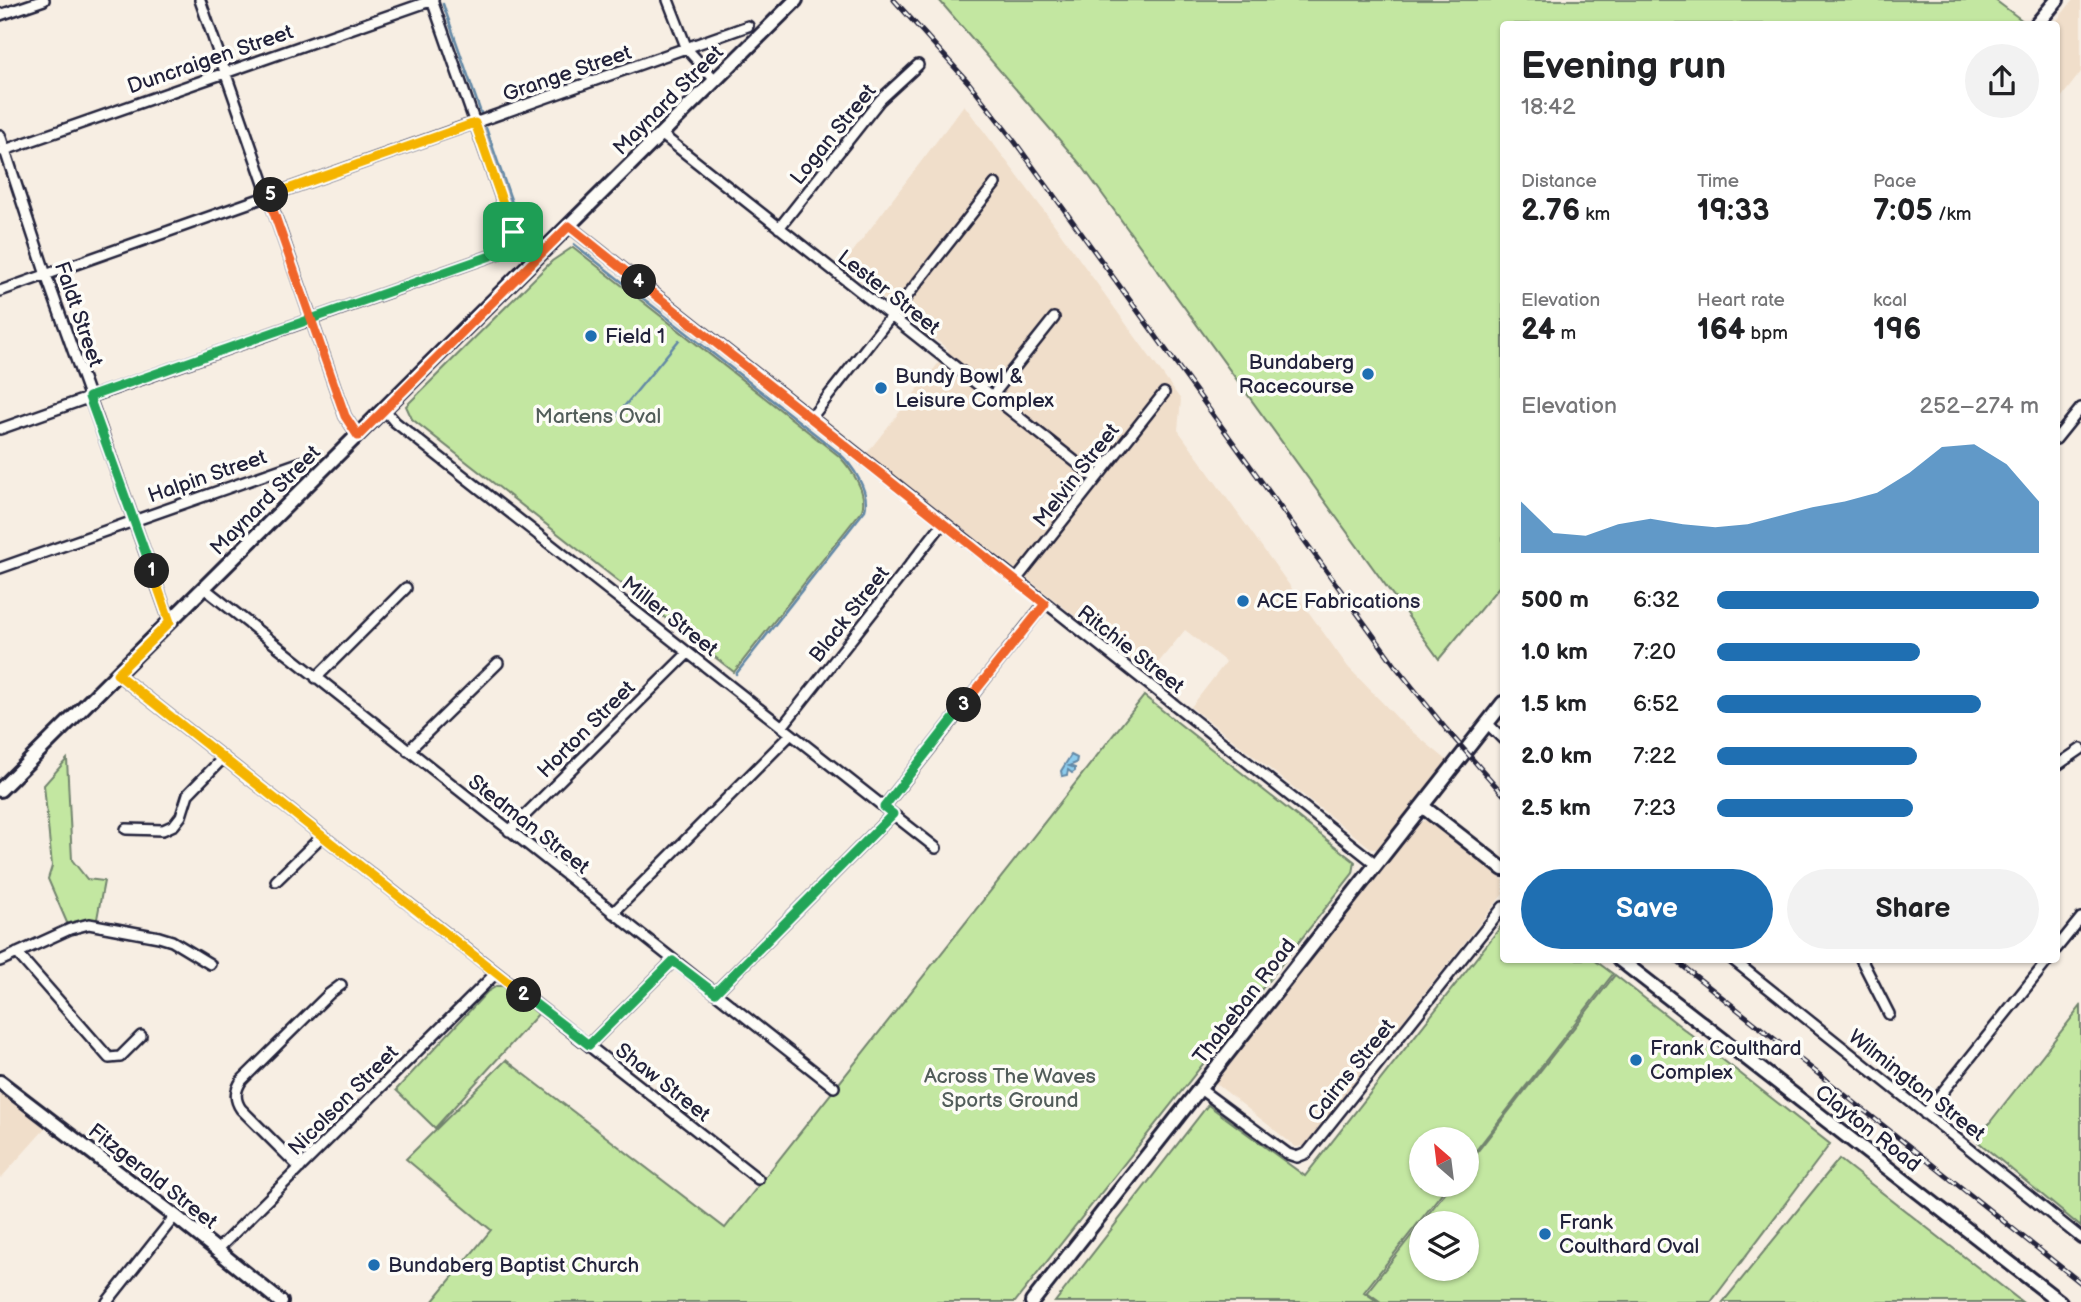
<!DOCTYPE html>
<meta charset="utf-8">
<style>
body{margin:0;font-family:"Balsamiq Sans",sans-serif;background:#f2f2f2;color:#202124;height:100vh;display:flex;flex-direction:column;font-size:26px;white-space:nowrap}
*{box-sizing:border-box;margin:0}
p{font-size:23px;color:#757577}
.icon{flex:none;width:38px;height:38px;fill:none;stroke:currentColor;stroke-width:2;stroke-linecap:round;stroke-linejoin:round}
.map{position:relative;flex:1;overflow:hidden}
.panel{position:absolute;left:1500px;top:21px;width:560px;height:942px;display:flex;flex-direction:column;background:#fff;border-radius:7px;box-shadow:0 2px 5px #0004}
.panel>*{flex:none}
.needle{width:46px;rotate:332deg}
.fabs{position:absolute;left:1409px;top:1127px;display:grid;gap:14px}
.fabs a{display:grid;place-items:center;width:70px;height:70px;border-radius:50%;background:#fff;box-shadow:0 2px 5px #0004;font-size:35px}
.pin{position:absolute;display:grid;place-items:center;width:60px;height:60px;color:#fff;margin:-30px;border-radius:14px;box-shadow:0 4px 10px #0006}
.km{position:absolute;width:35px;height:35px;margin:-18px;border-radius:50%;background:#222;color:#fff;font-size:19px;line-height:35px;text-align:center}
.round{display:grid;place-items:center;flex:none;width:74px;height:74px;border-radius:37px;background:#f2f2f2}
.overview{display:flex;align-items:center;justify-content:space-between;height:119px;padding:0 21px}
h1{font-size:38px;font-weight:700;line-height:52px}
.metrics{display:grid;grid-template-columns:repeat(3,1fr);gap:10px;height:119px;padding:7px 21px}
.metrics div{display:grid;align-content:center}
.metrics b{font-size:30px;font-weight:700}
.metrics small{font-size:19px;font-weight:400}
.metrics p{font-size:19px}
.chart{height:196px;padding:14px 21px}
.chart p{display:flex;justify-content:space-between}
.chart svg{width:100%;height:126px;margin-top:7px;fill:#1f6fb2;opacity:.7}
.button{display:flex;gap:14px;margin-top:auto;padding:14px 21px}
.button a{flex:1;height:80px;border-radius:42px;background:#1f6fb2;color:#fff;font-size:28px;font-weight:700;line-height:80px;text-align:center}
.button a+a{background:#f2f2f2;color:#202124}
ul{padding:0 21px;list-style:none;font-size:23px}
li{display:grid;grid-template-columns:112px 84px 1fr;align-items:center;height:52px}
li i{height:18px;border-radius:9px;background:#1f6fb2}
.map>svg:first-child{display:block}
</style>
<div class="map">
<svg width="2081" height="1302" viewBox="0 0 2081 1302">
<rect width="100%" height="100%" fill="#f7eee3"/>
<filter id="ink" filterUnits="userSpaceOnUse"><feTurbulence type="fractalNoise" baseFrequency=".0143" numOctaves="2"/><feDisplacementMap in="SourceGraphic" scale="14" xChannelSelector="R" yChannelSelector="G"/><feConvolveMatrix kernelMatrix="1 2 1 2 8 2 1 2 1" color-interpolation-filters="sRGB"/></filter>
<g filter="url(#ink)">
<path fill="#f0deca" d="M2073,0H2081V72L2057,103L2056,24H2054Z
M964,105L1051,220L1181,400L1178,430L1348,667L1404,725L1448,761L1378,849H1372L1191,707L1226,662L1185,630L1149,674L867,453L949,350L842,266Z
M1426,820L1503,880V894L1304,1146L1296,1147L1214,1082L1419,823Z
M0,1083L51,1122L0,1179Z"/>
<path fill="#c3e7a1" stroke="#72846e" stroke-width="2" fill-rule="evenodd" d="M939,0H1995L2023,21L2020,24H1503V582L1439,659L1082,166Z
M573,247L839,456C851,469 868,492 862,510L734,672L412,419L406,406L552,261Z
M1144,696L1355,862L1353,873L1254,999L1247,994L1241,1002L1248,1007L1015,1302H432L491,1230L406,1159L506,1060L725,1228Z
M67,759L72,860L87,879L104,881L97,919L68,925L48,879L52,866L44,785Z
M1503,924V959H1593L1613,974L1467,1162L1466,1139H1421V1185H1448L1364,1292L1378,1302H1055L1208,1105L1305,1176Z
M1615,975L1830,1144L1711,1302H1381L1367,1292L1451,1185H1466L1467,1165ZM1421,1223H1466V1269H1421Z
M497,986H507L540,1012L435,1128L396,1090L487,992Z
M2081,1006V1227L1976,1140Z
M1839,1159L2022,1302H1723Z"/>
<path fill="#8dcced" stroke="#6288a6" stroke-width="2" d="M1071,755L1077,758L1076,763L1069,766L1075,768V771L1072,773L1068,770L1067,775L1062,776L1061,771Z"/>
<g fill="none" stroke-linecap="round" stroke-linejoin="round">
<path stroke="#6288a6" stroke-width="2.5" d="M443,4L482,116
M486,128L526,243H529
M574,244L839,453C853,466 870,491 865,510L736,674
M613,420L679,340"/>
<g stroke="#22223b" stroke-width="14">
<path id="street" d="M200,0L345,416L358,436
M668,0L687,49L715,80
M0,15L44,0
M661,134L1096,478
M0,135L46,275L170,622
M2,151L433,0
M569,226L1376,864
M779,228L880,100L918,65
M0,291L748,26
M992,396L1054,318
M384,409L395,422L936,848
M811,418L995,184
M0,429L499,253C508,249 515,242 513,232L432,0
M2056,439L2081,408
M0,568L307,460
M1016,580L1164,393
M204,588L834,1087
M117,674L758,1179
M316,678L406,588
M1487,723L1503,739
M782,727L943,523
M408,751L498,663
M2056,766L2081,749
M884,807L1045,603
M126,829L163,830L174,825L181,816L188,794L223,758
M509,831L688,653
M276,881L322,836
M613,913L791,734
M2056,949L2081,918
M17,953L109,1058L120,1057L141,1036
M1732,959L2081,1238
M1861,959L1889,1014
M0,961L70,929L89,924L159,937L172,941L210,964
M715,993L893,814
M589,1045L673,961
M1200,1089L1288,1154L1297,1157L1307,1153L1503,907
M1925,1114L2049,959
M300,1168L241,1109C234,1099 235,1090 242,1080L329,994L341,985
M216,1251L495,974
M107,1302L175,1216"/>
</g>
<g stroke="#22223b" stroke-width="18">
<path id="secondary" d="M2037,24L2057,0
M0,790L796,0
M1422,806L1503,869
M1619,959L2060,1302
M0,1082L175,1216L281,1302
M1032,1302L1503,703"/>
</g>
<use href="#street" stroke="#fdfcf7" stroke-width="9"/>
<use href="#secondary" stroke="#fdfcf7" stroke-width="12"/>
<g stroke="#22223b" stroke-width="5">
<path id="rail" d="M894,0L969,83L1015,142L1397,668L1446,729L1503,794
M1674,959L2081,1283"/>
</g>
<use href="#rail" stroke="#fdfcf7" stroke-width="2.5" stroke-dasharray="8" stroke-linecap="butt"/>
</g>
</g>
<g fill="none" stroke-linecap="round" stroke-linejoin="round" filter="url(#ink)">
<g stroke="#fff" stroke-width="14">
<path id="split-1" d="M152,571L89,397L499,253L510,244L513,232"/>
</g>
<g stroke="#fff" stroke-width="14">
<path id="split-2" d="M152,571L170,622L117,674L524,995"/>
</g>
<g stroke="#fff" stroke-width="14">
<path id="split-3" d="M524,995L589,1045L673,961L715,993L893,814L884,807L964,705"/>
</g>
<g stroke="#fff" stroke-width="14">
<path id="split-4" d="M639,282L1045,604L964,705"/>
</g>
<g stroke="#fff" stroke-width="14">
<path id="split-5" d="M271,195L268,196L345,416L358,436L569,226L639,282"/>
</g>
<g stroke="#fff" stroke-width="14">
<path id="split-6" d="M271,195L475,123L513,232"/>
</g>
<use href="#split-1" stroke="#22a559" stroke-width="9"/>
<use href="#split-2" stroke="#f5b400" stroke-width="9"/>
<use href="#split-3" stroke="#22a559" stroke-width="9"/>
<use href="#split-4" stroke="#f0652b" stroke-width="9"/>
<use href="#split-5" stroke="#f0652b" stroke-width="9"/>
<use href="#split-6" stroke="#f5b400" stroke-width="9"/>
</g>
<g fill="#1f6fb2" stroke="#fdfcf7" stroke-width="2.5">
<circle cx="591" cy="336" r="7"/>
<circle cx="1368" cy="374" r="7"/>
<circle cx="881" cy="388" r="7"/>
<circle cx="1243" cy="601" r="7"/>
<circle cx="1636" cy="1060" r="7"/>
<circle cx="1545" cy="1234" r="7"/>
<circle cx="374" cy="1265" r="7"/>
</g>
<g text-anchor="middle" stroke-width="7" stroke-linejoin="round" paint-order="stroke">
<g font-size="21" fill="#22223b" stroke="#fdfcf7">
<text transform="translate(210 59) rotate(-19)" y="7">Duncraigen Street</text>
<text transform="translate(567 73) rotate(-19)" y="7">Grange Street</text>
<text transform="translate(668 100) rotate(-45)" y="7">Maynard Street</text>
<text transform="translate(833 134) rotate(-51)" y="7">Logan Street</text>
<text transform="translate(889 292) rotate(38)" y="7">Lester Street</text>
<text transform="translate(79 314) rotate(71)" y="7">Faldt Street</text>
<text transform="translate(1076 475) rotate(-52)" y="7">Melvin Street</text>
<text transform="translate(207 476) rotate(-19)" y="7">Halpin Street</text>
<text transform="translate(265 500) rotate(-45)" y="7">Maynard Street</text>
<text transform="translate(849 614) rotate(-52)" y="7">Black Street</text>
<text transform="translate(670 616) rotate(38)" y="7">Miller Street</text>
<text transform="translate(1131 649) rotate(38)" y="7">Ritchie Street</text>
<text transform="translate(586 729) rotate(-45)" y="7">Horton Street</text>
<text transform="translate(529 824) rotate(38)" y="7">Stedman Street</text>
<text transform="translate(1244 1001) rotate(-52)" y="7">Thabeban Road</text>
<text transform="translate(1351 1070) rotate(-51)" y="7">Cairns Street</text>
<text transform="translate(663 1082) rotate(38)" y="7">Shaw Street</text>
<text transform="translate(1917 1085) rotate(38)" y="7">Wilmington Street</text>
<text transform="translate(343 1100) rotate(-45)" y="7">Nicolson Street</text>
<text transform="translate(1868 1128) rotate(38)" y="7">Clayton Road</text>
<text transform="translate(153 1176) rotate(38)" y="7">Fitzgerald Street</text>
</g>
<g font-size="21" fill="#22223b" stroke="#fdfcf7" text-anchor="start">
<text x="605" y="343">Field 1</text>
<text x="1354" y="369" text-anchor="end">Bundaberg<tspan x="1354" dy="24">Racecourse</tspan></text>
<text x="895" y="383">Bundy Bowl &amp;<tspan x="895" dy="24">Leisure Complex</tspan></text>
<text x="1257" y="608">ACE Fabrications</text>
<text x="1650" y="1055">Frank Coulthard<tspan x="1650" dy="24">Complex</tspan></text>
<text x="1559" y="1229">Frank<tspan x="1559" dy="24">Coulthard Oval</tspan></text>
<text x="388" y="1272">Bundaberg Baptist Church</text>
</g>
<g font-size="21" fill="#525d5a" stroke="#fdfcf7">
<text x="598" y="423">Martens Oval</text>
<text x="1010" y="1083">Across The Waves<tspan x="1010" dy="24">Sports Ground</tspan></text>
</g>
</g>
</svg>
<div class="fabs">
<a><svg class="needle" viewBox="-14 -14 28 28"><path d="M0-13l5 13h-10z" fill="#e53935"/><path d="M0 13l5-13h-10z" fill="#757577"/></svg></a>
<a><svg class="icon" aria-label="layers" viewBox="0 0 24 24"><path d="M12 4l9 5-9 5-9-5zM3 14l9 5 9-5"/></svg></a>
</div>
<div class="pin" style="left:513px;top:232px;background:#1e9e55"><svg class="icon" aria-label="arrive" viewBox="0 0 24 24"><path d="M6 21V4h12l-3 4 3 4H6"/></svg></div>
<b class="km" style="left:152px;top:571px">1</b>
<b class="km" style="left:524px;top:995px">2</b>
<b class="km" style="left:964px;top:705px">3</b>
<b class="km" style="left:639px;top:282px">4</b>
<b class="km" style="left:271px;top:195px">5</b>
<section class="panel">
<div class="overview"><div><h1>Evening run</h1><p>18:42</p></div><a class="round"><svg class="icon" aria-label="share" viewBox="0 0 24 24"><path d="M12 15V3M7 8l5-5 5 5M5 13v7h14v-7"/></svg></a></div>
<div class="metrics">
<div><p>Distance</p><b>2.76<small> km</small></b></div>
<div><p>Time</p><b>19:33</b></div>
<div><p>Pace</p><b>7:05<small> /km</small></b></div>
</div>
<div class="metrics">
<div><p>Elevation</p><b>24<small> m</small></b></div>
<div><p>Heart rate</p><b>164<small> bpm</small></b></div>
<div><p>kcal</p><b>196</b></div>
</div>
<div class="chart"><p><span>Elevation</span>252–274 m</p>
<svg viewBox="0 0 160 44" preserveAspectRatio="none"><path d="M0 44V26L10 37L20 38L30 34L40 32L50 34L60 35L70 34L80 31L90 28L100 26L110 23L120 16L130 7L140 6L150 13L160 26V44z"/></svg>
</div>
<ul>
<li><b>500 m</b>6:32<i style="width:100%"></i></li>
<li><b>1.0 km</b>7:20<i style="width:63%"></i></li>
<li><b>1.5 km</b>6:52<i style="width:82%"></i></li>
<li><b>2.0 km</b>7:22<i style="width:62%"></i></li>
<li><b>2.5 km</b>7:23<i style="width:61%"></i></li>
</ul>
<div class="button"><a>Save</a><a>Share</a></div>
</section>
</div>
